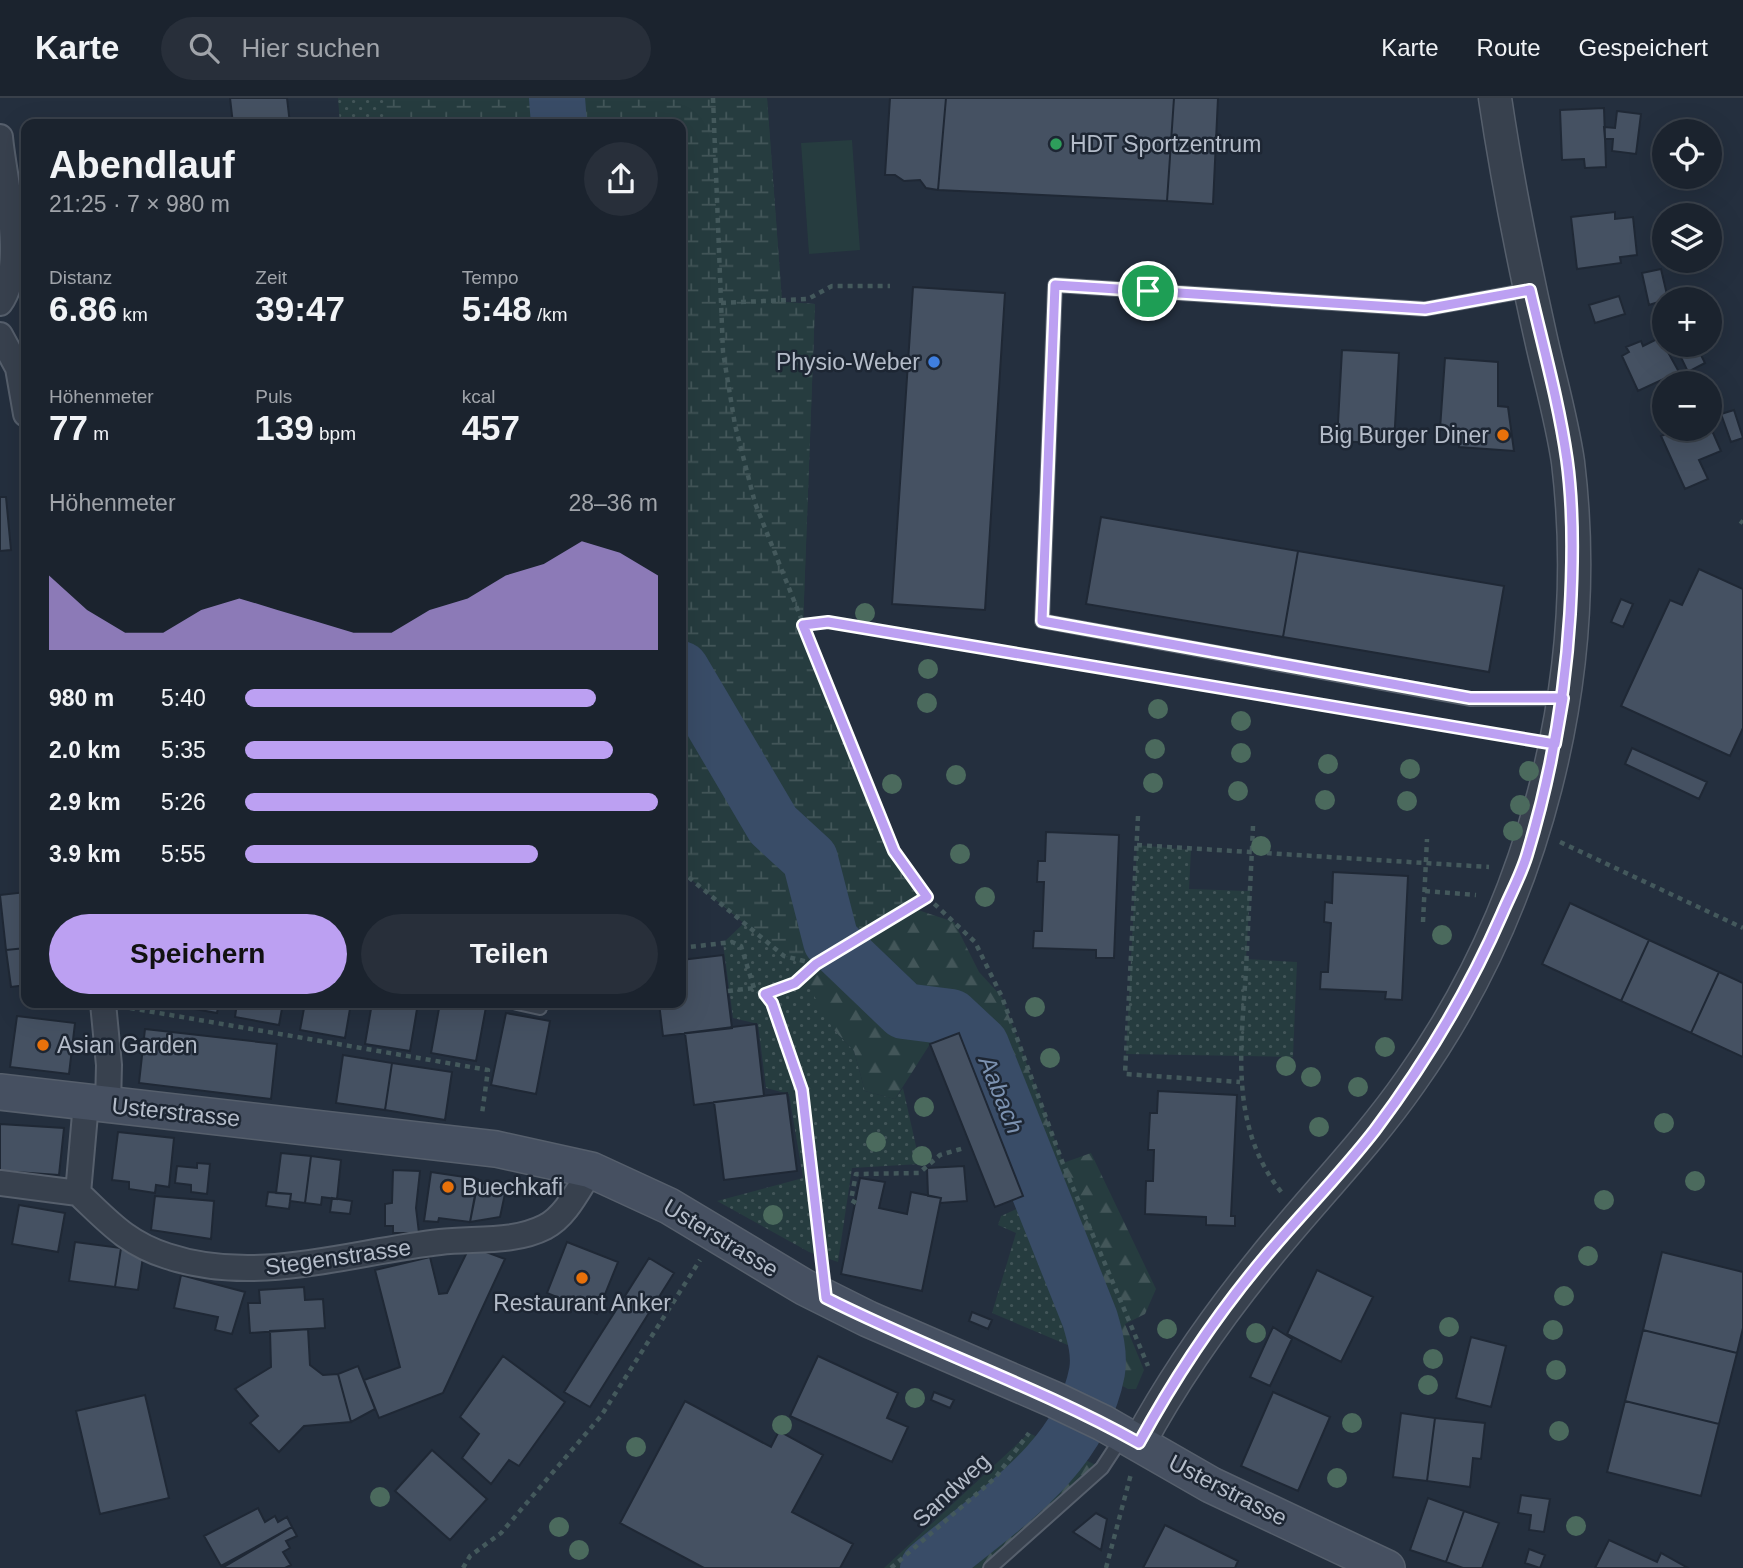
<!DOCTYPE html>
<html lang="de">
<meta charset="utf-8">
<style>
body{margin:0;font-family:Helvetica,sans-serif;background:#282f3a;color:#f1f3f6;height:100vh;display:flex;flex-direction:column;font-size:26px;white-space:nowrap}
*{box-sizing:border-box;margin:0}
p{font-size:23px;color:#a0a4aa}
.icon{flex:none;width:38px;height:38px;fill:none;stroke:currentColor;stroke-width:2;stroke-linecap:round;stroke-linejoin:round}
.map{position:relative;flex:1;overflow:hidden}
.details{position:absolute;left:21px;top:21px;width:665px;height:889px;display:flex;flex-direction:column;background:#1b232e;border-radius:14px;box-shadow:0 7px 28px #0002,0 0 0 2px #39404a}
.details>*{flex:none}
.buttons{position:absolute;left:1652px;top:21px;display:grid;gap:14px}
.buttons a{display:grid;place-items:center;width:70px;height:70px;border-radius:50%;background:#1b232e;box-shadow:0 7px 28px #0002,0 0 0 2px #39404a;font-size:35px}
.pin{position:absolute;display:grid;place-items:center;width:60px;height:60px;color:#fff;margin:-30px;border:4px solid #fff;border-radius:50%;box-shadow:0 2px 7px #0007}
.round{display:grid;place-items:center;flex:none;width:74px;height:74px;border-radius:37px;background:#282f3a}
.summary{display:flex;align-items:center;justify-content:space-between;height:119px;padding:0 28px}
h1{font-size:38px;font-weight:700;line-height:52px}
.stats{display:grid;grid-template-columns:repeat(3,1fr);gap:10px;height:119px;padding:7px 28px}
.stats div{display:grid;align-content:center}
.stats b{font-size:35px;font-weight:700}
.stats small{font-size:19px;font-weight:400}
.stats p{font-size:19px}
.chart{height:196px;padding:14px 28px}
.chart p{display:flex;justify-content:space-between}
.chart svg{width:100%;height:126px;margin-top:7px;fill:#bca0f2;opacity:.7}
.action{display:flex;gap:14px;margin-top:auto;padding:14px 28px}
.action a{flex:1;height:80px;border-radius:42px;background:#bca0f2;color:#111;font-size:28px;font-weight:700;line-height:80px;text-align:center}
.action a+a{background:#282f3a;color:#f1f3f6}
ul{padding:0 28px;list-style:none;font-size:23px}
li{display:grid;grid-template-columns:112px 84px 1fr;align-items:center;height:52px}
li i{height:18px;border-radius:9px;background:#bca0f2}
header{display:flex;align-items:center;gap:42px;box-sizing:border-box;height:98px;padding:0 35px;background:#1b232e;border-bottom:2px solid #39404a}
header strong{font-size:33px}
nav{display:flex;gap:38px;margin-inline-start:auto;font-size:24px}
.search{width:490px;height:63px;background:#282f3a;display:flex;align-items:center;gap:18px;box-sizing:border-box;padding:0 24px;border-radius:38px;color:#a0a4aa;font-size:26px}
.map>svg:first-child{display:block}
</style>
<header>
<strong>Karte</strong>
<div class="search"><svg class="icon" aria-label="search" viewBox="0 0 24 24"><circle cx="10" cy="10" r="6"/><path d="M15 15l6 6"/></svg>Hier suchen</div>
<nav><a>Karte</a><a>Route</a><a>Gespeichert</a></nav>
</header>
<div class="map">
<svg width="1743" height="1470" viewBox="0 0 1743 1470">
<defs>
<pattern id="grass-dots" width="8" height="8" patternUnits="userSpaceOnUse" patternTransform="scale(1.75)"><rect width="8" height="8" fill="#263c3f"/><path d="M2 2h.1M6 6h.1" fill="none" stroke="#435659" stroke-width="1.8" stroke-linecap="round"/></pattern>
<pattern id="forest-firs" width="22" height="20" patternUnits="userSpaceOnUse" patternTransform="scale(1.75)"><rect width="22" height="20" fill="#263c3f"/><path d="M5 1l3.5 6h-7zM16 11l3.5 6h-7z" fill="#435659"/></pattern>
<pattern id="wetland-marsh" width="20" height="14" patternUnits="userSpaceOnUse" patternTransform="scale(1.75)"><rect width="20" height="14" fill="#263c3f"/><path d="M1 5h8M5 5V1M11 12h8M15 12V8" fill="none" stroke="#435659"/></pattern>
</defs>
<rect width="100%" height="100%" fill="#242f3e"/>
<path fill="url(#grass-dots)" d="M338,0H767L782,204L815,206L803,527L893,753L927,799L816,866L833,931L854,953L865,993L895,1001L903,990L920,1066L852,1070L838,1164L809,1154L717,1103L803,1080L789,996L766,990L758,926L733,920L723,845L744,825L681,773V26H340Z
M1137,747L1191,752L1189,791L1250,793L1246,861L1297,864L1293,959L1126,956Z
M1027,1106L1069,1190L1070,1248L992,1215L1016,1135L998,1127L1001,1118Z"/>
<path fill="url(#forest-firs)" d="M909,809L954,824L979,874L1002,899L1063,1065L1091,1055L1156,1191L1145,1216L1125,1226L1144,1272L1136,1291H1128L1071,1260L1069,1190L1023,1098L959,935L930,946L895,1001L865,993L854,953L833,931L809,889L816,866Z
M1029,1335L1102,1370L990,1470H884Z"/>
<path fill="url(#wetland-marsh)" d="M386,0H767L782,204L815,206L803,527L893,753L927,799L816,866L784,858L681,773V26H386Z"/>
<path fill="#263c3f" d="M852,42L860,152L809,156L801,45Z"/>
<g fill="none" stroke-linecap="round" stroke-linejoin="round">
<path stroke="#394c67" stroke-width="56" d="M557,0L559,26
M681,571L773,727L810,761L831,843L904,913L951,919L981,947L1090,1221C1095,1238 1100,1256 1097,1274C1080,1364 992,1415 928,1470"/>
</g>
<path fill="#455162" stroke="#1f2835" stroke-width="2" d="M230,0H287L290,26H233Z
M890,0H946L938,92L926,90L920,82L904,83L895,77H885Z
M946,0H1174L1167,103L938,92Z
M1174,0H1218L1213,106L1167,103Z
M1604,10L1606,69L1585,70L1584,61L1562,62L1560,12Z
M1617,13L1641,16L1636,56L1612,53L1613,41H1605L1604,29L1615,30Z
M1615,114V121L1633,119L1637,157L1620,159L1621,165L1577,171L1571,119Z
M1661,171L1668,201L1649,207L1642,175Z
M913,189L1005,195L985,512L892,506Z
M1619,198L1625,216L1595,225L1589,207Z
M1663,238L1664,247L1679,274L1638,293L1622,258L1629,254L1626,249L1641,243L1643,248Z
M1680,247H1696L1705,265L1688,274L1676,249Z
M1342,252L1399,255L1394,346L1337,343Z
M1445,260L1498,264V308L1508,309L1514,353L1459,349V333L1440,331Z
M1734,312L1743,340L1731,344L1721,316Z
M1710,328L1721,353L1699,362L1708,381L1685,391L1661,338L1678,331Z
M0,399H6L11,452L0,453Z
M1101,419L1298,453L1283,539L1086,506Z
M1298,453L1504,488L1489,574L1283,539Z
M1699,471L1743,491V630L1730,658L1621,608L1670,502L1682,507Z
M1621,501L1633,506L1623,529L1611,524Z
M1632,650L1707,684L1699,701L1625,666Z
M1046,734L1119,737L1114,860H1096V852L1033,850L1034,833H1042L1044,784H1037L1038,763H1045Z
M1333,774L1408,778L1402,902L1385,901L1386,894L1320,891L1321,874H1328L1331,825L1324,824L1325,804L1332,805Z
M26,794V850L6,852L0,797Z
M1570,805L1649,842L1621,903L1542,866Z
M1649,842L1719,874L1691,935L1621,903Z
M26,850V887L11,889L6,852Z
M723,857L732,930L663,938L659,905H681V862Z
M1719,874L1743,885V959L1691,935Z
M172,905H219L217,915L172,907Z
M237,905H283L279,927L235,919Z
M305,905H351L345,940L300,932Z
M372,905H418L410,953L365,946Z
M440,905L486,909L476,963L431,955Z
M506,915L550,923L536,996L491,987Z
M17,918L75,925L69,976L10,969Z
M756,926L764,998L694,1007L685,935Z
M145,931L277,946L271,1001L139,985Z
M959,935L1023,1098L995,1109L930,946Z
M343,957L392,965L385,1012L336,1005Z
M392,965L452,974L445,1022L385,1012Z
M1158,993L1237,997L1231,1118H1235V1128L1206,1127V1119L1145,1116L1146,1083H1153L1154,1052H1148L1150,1015H1157Z
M787,995L797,1073L724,1082L714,1004Z
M0,1026L64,1030L59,1077L0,1073Z
M118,1034L174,1040L169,1089L156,1087L155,1095L129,1091V1084L112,1082Z
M281,1055L311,1058L305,1105L290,1103L291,1096L276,1095Z
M311,1058L341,1062L337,1101L322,1099L321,1107L305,1105Z
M197,1065L210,1066L207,1096L191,1094V1087L175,1085L177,1068L197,1070Z
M964,1068L967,1103L940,1105L941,1100L928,1098L927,1070Z
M393,1072L420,1073L416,1110L419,1135H393V1128H385V1106L392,1105Z
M431,1074L478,1081L470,1124L439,1120L438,1124L424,1123Z
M860,1080L885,1084L879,1110L907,1116L911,1094L941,1100L922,1193L841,1176Z
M478,1084L506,1091L500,1119L470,1124Z
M268,1094L291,1096L289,1111L266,1108Z
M155,1098L214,1103L211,1141L151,1132Z
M332,1100L352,1103L350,1116L330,1114Z
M19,1107L65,1115L58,1154L12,1146Z
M75,1144L121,1150L115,1189L69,1183Z
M567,1144L618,1164L597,1216L547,1195Z
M470,1148L505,1161L443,1295L379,1320L364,1282L400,1269L375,1172L430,1159L439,1196L447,1195Z
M121,1150L143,1159L138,1192L115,1189Z
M1662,1154L1743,1174V1230L1737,1255L1643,1232Z
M649,1160L674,1175L590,1309L564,1294Z
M1317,1172L1373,1199L1341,1264L1287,1236Z
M181,1177L245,1194L232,1236L215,1232L218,1219L174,1210Z
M304,1189L305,1202L323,1201L325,1230L250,1235L248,1205H260L259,1192Z
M972,1214L992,1222L988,1231L969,1223Z
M1273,1229L1292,1241L1270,1288L1250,1279Z
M308,1231L310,1267L323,1277L338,1276L351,1324L304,1328L279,1354L250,1325L258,1318L235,1291L271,1269L270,1233Z
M1643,1232L1737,1255L1719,1326L1625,1303Z
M1471,1239L1506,1248L1491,1309L1456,1300Z
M503,1258L565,1304L519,1368L509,1362L491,1386L462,1360L479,1336L460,1319Z
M818,1258L898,1295L887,1320L908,1329L892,1364L790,1318Z
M358,1268L375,1311L351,1324L338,1276Z
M934,1294L954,1302L950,1310L931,1302Z
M1273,1294L1330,1319L1298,1393L1241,1368Z
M145,1297L169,1400L100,1416L76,1313Z
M685,1303L771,1349L779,1333L823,1357L792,1414L853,1446L840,1470H704L620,1425Z
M1625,1303L1719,1326L1701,1398L1607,1374Z
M1401,1315L1435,1320L1427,1383L1393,1379Z
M1435,1320L1485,1325L1481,1361L1473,1360L1470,1389L1427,1383Z
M432,1352L487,1401L450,1442L395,1393Z
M1521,1397L1550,1401L1544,1434L1529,1432L1531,1417L1518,1415Z
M1428,1400L1464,1413L1446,1464L1410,1452Z
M258,1410L265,1424L275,1418L278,1424L287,1419L292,1429L221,1468L204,1438Z
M1464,1413L1499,1425L1482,1470H1463L1446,1464Z
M1096,1415L1107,1421L1101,1452L1073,1434Z
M1165,1427L1238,1463L1235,1470H1143Z
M292,1429L297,1438L286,1443L290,1450L283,1454L291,1467L285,1470H222Z
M1609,1442L1657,1464L1661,1455L1688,1470H1595Z
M1529,1451L1545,1457L1540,1470L1525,1465Z"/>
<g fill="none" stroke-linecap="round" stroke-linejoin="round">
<g stroke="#565f6c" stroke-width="16">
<path id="service" d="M1530,192L1425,211L1055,187L1042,523L1470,601L1563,600
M517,905L540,910
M990,1470L1102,1370L1123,1338"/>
</g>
<g stroke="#565f6c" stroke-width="28">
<path id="minor" d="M0,39C4,83 27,168 0,205
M0,237L18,270L26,316
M103,905L109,967L108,1007
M86,1005L78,1095C108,1123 126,1145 167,1158C257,1188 350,1154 440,1144C474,1140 514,1145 545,1129C566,1118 578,1092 591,1072
M0,1085L78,1095"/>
</g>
<g stroke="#565f6c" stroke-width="35">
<path id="tertiary" d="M1139,1345C1174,1280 1217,1219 1264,1161C1312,1101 1366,1047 1410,984C1535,808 1594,579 1568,364C1562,323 1550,281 1541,241C1523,161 1507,81 1495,0"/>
</g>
<g stroke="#565f6c" stroke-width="38">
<path id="secondary" d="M0,994L496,1051L591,1072L669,1108L804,1189L868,1221L1055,1302L1103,1325L1211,1387L1387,1470"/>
</g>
<path stroke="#44595c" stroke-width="4.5" stroke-dasharray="5 5" stroke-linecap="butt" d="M713,0L723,254L735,327L755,405L894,753L927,799L975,844L1002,899L1063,1066L1148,1268
M721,205L808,201L832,188H890
M1740,423L1743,425
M803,527L828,524L1524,642
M1138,718L1125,976L1240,984
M1253,728C1251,776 1248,825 1246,873C1241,950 1229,1030 1282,1095
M1560,744L1743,830
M1137,747L1489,769
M681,773L784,858L816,866L927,799
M1425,793L1476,797
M1423,824L1427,741
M681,850L732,844L741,848L754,890L772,905L802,992L821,1161
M728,893L754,890
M765,896L795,885L816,866
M130,910L488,972L482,1016
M856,1105L851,1102L856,1076L919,1075L940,1057L964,1050
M463,1470L470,1458L501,1435L601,1318L700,1162
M891,1470L995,1380L1029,1335
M1106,1470L1131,1376"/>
<use href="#service" stroke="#38414e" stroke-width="12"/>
<use href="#minor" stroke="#38414e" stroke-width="24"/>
<use href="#tertiary" stroke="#38414e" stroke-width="32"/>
<use href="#secondary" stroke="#465061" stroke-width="35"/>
</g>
<g fill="#4b6a5d">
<circle cx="865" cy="515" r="10"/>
<circle cx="928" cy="571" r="10"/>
<circle cx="927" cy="605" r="10"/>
<circle cx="1158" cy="611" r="10"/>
<circle cx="1241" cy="623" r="10"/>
<circle cx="1155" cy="651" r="10"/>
<circle cx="1241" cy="655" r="10"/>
<circle cx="1328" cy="666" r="10"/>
<circle cx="1410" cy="671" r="10"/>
<circle cx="1529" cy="673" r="10"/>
<circle cx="956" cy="677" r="10"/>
<circle cx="1153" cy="685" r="10"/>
<circle cx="892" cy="686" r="10"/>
<circle cx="1238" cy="693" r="10"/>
<circle cx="1325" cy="702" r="10"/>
<circle cx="1407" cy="703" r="10"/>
<circle cx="1520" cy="707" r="10"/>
<circle cx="1513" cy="733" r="10"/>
<circle cx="1261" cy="748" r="10"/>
<circle cx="960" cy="756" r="10"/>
<circle cx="985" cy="799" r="10"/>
<circle cx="1442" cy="837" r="10"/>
<circle cx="1035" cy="909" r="10"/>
<circle cx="1385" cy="949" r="10"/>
<circle cx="1050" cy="960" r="10"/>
<circle cx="1286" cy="968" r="10"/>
<circle cx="1311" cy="979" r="10"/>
<circle cx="1358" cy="989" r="10"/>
<circle cx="924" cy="1009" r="10"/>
<circle cx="1664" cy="1025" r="10"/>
<circle cx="1319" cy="1029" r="10"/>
<circle cx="876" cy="1044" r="10"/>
<circle cx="922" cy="1058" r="10"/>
<circle cx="1695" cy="1083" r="10"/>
<circle cx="1604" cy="1102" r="10"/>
<circle cx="773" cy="1117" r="10"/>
<circle cx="1588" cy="1158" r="10"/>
<circle cx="1564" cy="1198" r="10"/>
<circle cx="1449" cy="1229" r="10"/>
<circle cx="1167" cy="1231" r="10"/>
<circle cx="1553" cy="1232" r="10"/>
<circle cx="1256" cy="1235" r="10"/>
<circle cx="1433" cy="1261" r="10"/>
<circle cx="1556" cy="1272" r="10"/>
<circle cx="1428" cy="1287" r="10"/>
<circle cx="915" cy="1300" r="10"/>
<circle cx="1352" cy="1325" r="10"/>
<circle cx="782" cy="1327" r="10"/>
<circle cx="1559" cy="1333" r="10"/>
<circle cx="636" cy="1349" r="10"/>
<circle cx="1337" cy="1380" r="10"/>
<circle cx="380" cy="1399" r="10"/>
<circle cx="1576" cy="1428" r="10"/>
<circle cx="559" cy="1429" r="10"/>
<circle cx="579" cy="1452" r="10"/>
</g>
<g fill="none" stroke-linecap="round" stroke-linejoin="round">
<g stroke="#fff" stroke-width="14">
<path id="route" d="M1148,193L1425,211L1530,192C1543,248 1559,305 1567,362C1574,413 1573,465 1570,516C1565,598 1551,678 1527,757C1521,777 1510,797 1502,816C1468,894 1426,964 1375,1032C1341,1076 1301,1116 1265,1159C1217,1216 1175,1279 1139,1345C1039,1289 929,1252 826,1200L802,992L772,905L765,896L795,885L816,866L927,799L894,753L803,527L828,524L1555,646L1563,600H1470L1042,523L1055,187L1148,193"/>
</g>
<use href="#route" stroke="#bca0f2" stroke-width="9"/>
</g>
<circle fill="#2e9e5b" stroke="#1d2633" stroke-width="2.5" cx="1056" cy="46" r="7"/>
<circle fill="#3f7fe0" stroke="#1d2633" stroke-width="2.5" cx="934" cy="264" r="7"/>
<g fill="#e8710a" stroke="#1d2633" stroke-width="2.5">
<circle cx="1503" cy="337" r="7"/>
<circle cx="43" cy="947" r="7"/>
<circle cx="448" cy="1089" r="7"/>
<circle cx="582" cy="1180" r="7"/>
</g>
<g text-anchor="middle" stroke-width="5" stroke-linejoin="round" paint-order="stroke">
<g font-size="23" fill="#b4bcc9" stroke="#1d2633" text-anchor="start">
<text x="1070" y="54">HDT Sportzentrum</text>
<text x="920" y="272" text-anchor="end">Physio-Weber</text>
<text x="1489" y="345" text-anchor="end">Big Burger Diner</text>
<text x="57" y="955">Asian Garden</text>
<text x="462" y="1097">Buechkafi</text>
<text x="582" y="1213" text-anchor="middle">Restaurant Anker</text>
</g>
<g font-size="23" fill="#b4bcc9" stroke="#1d2633">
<text transform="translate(176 1014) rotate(6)" y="8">Usterstrasse</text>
<text transform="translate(721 1140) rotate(31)" y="8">Usterstrasse</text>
<text transform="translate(338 1159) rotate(-8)" y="8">Stegenstrasse</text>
<text transform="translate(951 1392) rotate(-43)" y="8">Sandweg</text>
<text transform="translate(1228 1392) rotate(27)" y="8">Usterstrasse</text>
</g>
<g font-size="24" font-style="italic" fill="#7c92b1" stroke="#1d2633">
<text transform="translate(1001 997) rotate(68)" y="8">Aabach</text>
</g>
</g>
</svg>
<div class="buttons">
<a><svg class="icon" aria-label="locate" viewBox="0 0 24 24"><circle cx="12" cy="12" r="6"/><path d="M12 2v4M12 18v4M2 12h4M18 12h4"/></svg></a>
<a><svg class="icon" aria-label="layers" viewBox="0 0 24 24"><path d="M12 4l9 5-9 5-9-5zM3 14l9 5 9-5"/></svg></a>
<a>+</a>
<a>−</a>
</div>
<div class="pin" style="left:1148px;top:193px;background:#1e9e55"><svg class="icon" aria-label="arrive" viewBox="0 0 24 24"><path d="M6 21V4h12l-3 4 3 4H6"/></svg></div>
<section class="details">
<div class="summary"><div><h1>Abendlauf</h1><p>21:25 · 7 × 980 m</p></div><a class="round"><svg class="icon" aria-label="share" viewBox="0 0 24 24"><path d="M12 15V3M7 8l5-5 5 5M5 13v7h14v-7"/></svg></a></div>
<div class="stats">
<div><p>Distanz</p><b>6.86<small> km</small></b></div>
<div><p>Zeit</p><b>39:47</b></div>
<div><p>Tempo</p><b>5:48<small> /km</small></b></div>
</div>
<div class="stats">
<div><p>Höhenmeter</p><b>77<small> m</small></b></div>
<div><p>Puls</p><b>139<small> bpm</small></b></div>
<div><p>kcal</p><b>457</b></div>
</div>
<div class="chart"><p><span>Höhenmeter</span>28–36 m</p>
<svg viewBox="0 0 160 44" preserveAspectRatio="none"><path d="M0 44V18L10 30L20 38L30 38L40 30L50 26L60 30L70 34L80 38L90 38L100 30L110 26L120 18L130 14L140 6L150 10L160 18V44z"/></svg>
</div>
<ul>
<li><b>980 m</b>5:40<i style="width:85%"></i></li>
<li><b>2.0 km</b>5:35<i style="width:89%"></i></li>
<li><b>2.9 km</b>5:26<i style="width:100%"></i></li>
<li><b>3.9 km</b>5:55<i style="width:71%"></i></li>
</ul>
<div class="action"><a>Speichern</a><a>Teilen</a></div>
</section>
</div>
